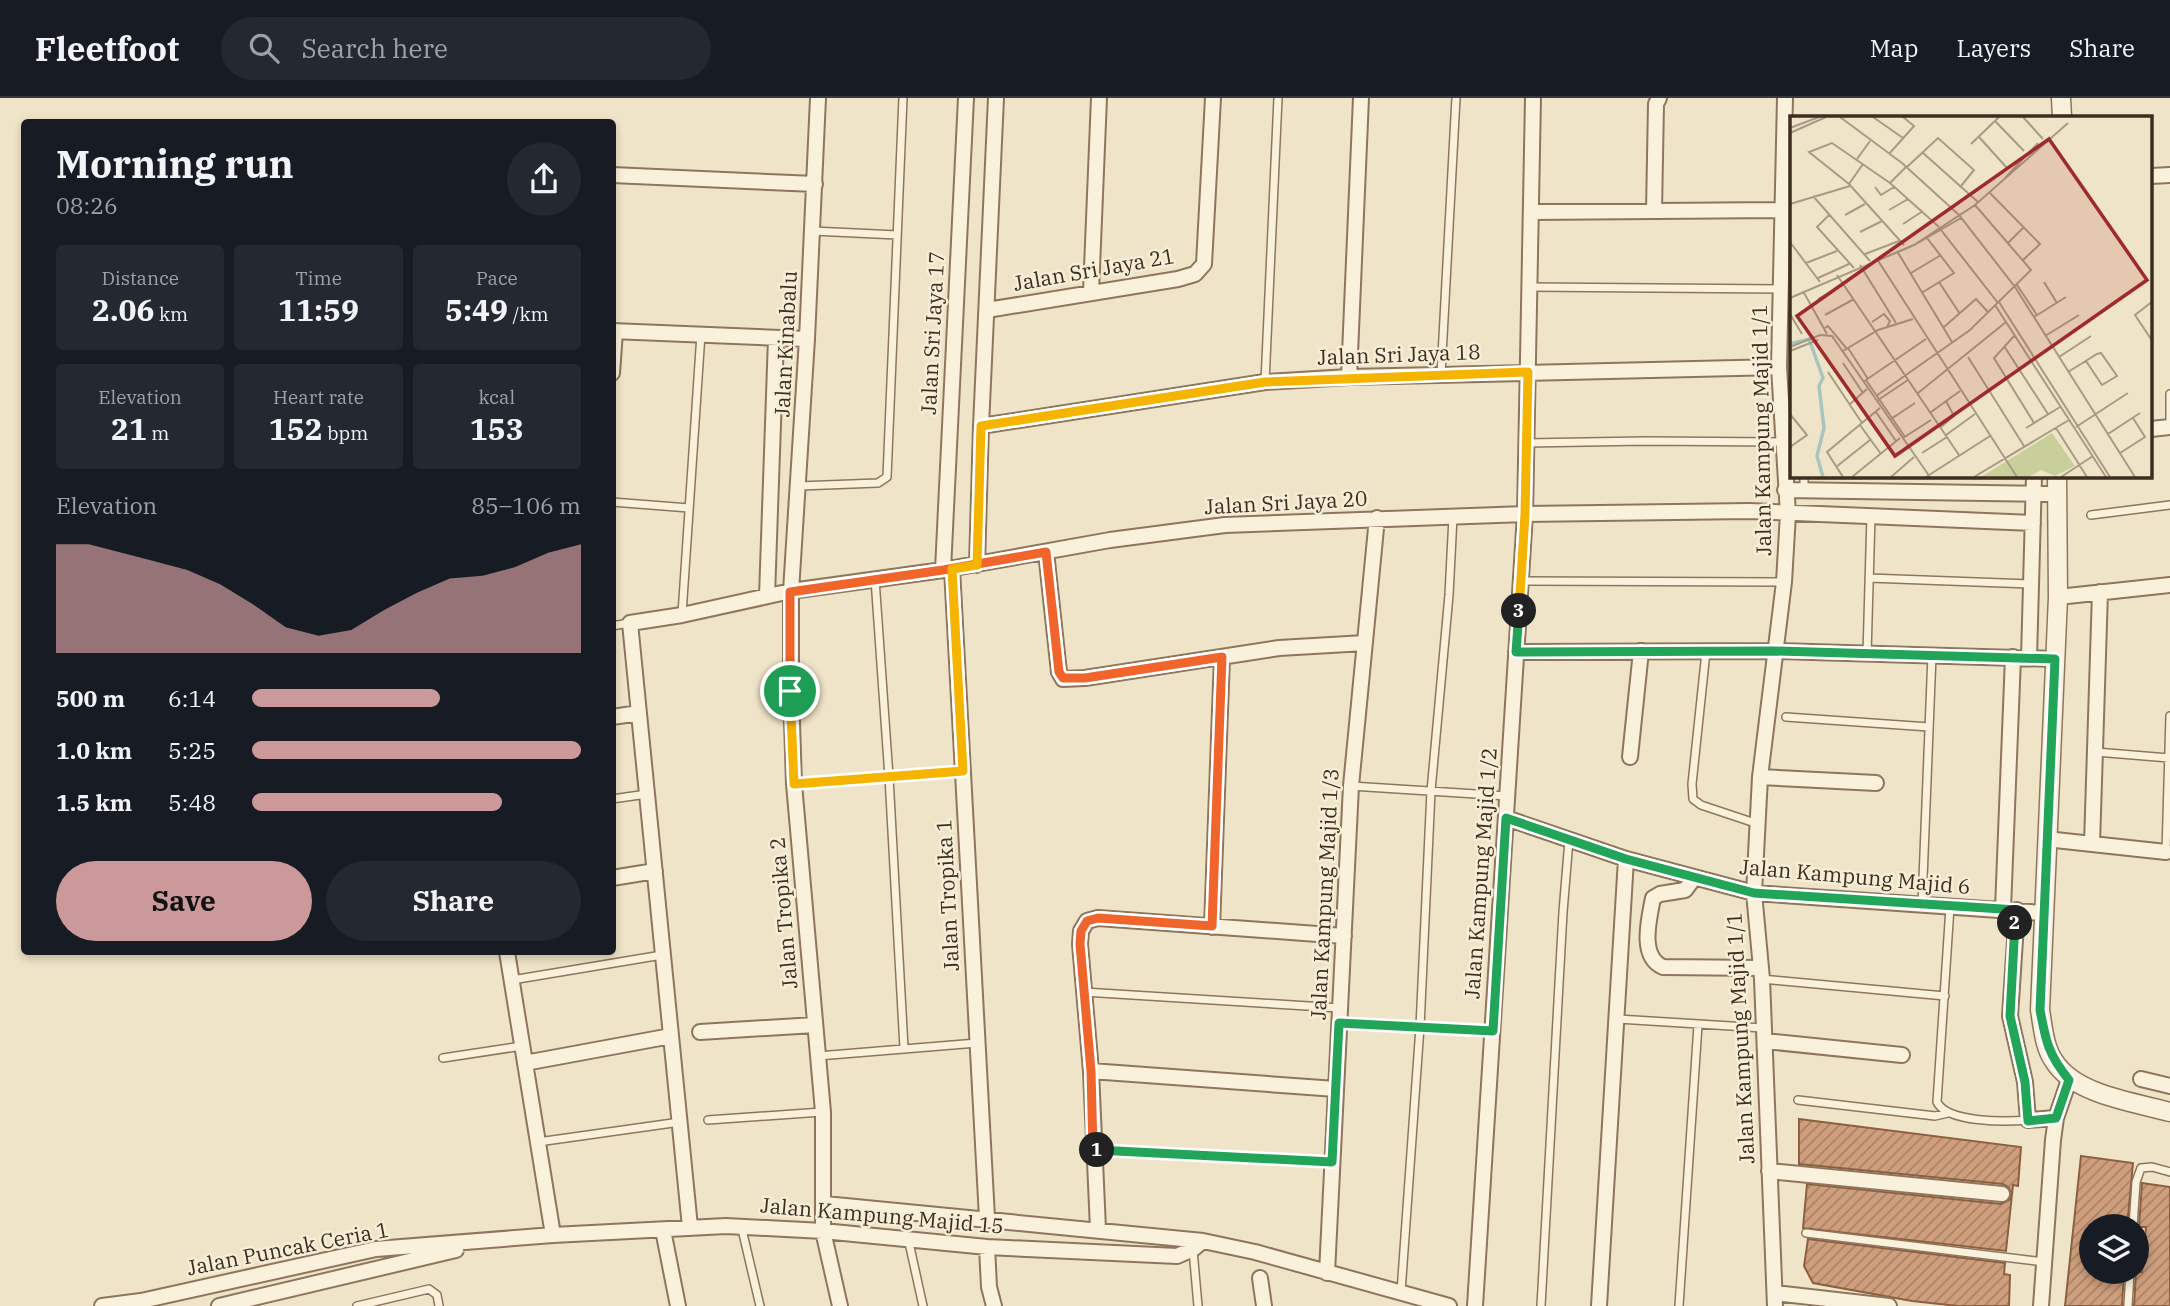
<!DOCTYPE html>
<meta charset="utf-8">
<style>
body{margin:0;font-family:"IBM Plex Serif",serif;background:#242831;color:#f1f3f6;height:100vh;display:flex;flex-direction:column;font-size:26px;white-space:nowrap}
*{box-sizing:border-box;margin:0}
p{font-size:23px;color:#9ea1a6}
.icon{flex:none;width:38px;height:38px;fill:none;stroke:currentColor;stroke-width:2;stroke-linecap:round;stroke-linejoin:round}
.map{position:relative;flex:1;overflow:hidden}
.drawer{position:absolute;left:21px;top:21px;width:595px;height:836px;display:flex;flex-direction:column;background:#171b24;border-radius:7px;box-shadow:0 4px 10px #0003}
.drawer>*{flex:none}
.fabs{position:absolute;left:2079px;top:1116px;display:grid;gap:14px}
.fabs a{display:grid;place-items:center;width:70px;height:70px;border-radius:50%;background:#171b24;box-shadow:0 4px 10px #0003;font-size:35px}
.pin{position:absolute;display:grid;place-items:center;width:60px;height:60px;color:#fff;margin:-30px;border:4px solid #fff;border-radius:50%;box-shadow:0 2px 7px #0007}
.km{position:absolute;width:35px;height:35px;margin:-18px;border-radius:50%;background:#222;color:#fff;font-size:19px;line-height:35px;text-align:center}
.round{display:grid;place-items:center;flex:none;width:74px;height:74px;border-radius:37px;background:#242831}
.overview{display:flex;align-items:center;justify-content:space-between;height:119px;padding:0 35px}
h1{font-size:38px;font-weight:700;line-height:52px}
.stats{display:grid;grid-template-columns:repeat(3,1fr);gap:10px;height:119px;padding:7px 35px}
.stats div{display:grid;align-content:center;border-radius:7px;background:#242831;text-align:center}
.stats b{font-size:30px;font-weight:700}
.stats small{font-size:19px;font-weight:400}
.stats p{font-size:19px}
.chart{height:196px;padding:14px 35px}
.chart p{display:flex;justify-content:space-between}
.chart svg{width:100%;height:126px;margin-top:7px;fill:#cc999b;opacity:.7}
.primary-button{display:flex;gap:14px;margin-top:auto;padding:14px 35px}
.primary-button a{flex:1;height:80px;border-radius:42px;background:#cc999b;color:#111;font-size:28px;font-weight:700;line-height:80px;text-align:center}
.primary-button a+a{background:#242831;color:#f1f3f6}
ul{padding:0 35px;list-style:none;font-size:23px}
li{display:grid;grid-template-columns:112px 84px 1fr;align-items:center;height:52px}
li i{height:18px;border-radius:9px;background:#cc999b}
header{display:flex;align-items:center;gap:42px;box-sizing:border-box;height:98px;padding:0 35px;background:#171b24;border-bottom:2px solid #363941}
header strong{font-size:33px}
nav{display:flex;gap:38px;margin-inline-start:auto;font-size:24px}
.search{width:490px;height:63px;background:#242831;display:flex;align-items:center;gap:18px;box-sizing:border-box;padding:0 24px;border-radius:38px;color:#9ea1a6;font-size:26px}
.map>svg:first-child{display:block}
</style>
<header>
<strong>Fleetfoot</strong>
<div class="search"><svg class="icon" aria-label="search" viewBox="0 0 24 24"><circle cx="10" cy="10" r="6"/><path d="M15 15l6 6"/></svg>Search here</div>
<nav><a>Map</a><a>Layers</a><a>Share</a></nav>
</header>
<div class="map">
<svg width="2170" height="1208" viewBox="0 0 2170 1208">
<defs>
<pattern id="building-hatch" width="6" height="6" patternUnits="userSpaceOnUse" patternTransform="scale(1.75)"><rect width="6" height="6" fill="#cf9f7d"/><path d="M-1 1l2-2M0 6l6-6M5 7l2-2" fill="none" stroke="#a98266"/></pattern>
</defs>
<rect width="100%" height="100%" fill="#f0e4c8"/>
<path fill="url(#building-hatch)" stroke="#8d5f41" stroke-width="2" d="M1799,1021L2021,1049L2018,1088L2013,1087L2006,1153L1803,1130L1807,1086L2001,1106L2009,1102L2012,1096L2008,1089L2003,1086L1799,1066Z
M2081,1058L2133,1065L2127,1129H2091V1174H2124L2122,1208H2065Z
M2142,1085L2170,1089V1208H2134L2136,1174H2142L2146,1129H2139Z
M1808,1141L2005,1165L2004,1176L2010,1177L2009,1208H1958L1912,1203L1813,1185L1804,1168Z"/>
<g fill="none" stroke-linecap="round" stroke-linejoin="round">
<g stroke="#8d765c" stroke-width="10">
<path id="service" d="M813,133L897,137
M1529,189L1781,191
M1441,276L1456,0
M1265,284L1278,0
M2170,329V296
M1526,345L1645,343L1783,344
M1804,378V392
M799,388L878,385L887,379L903,0
M612,404L689,410
M2091,417L2170,407
M1869,480L2030,486
M875,481L889,679L904,950
M1520,483L1784,484
M682,516L701,236
M612,528L629,525
M1706,554L1692,686L1693,701L1701,707L1758,726
M1867,556L1871,418
M1786,619L1929,629
M2096,654L2169,660
M794,686L962,673
M1351,688L1507,698
M612,701L647,696
M2166,754L2170,618
M1922,806L1932,557
M1950,809L1937,1004C1947,1025 2007,1024 2028,1022
M1762,881L1945,898
M512,882L662,857
M1084,894L1340,910
M1618,921L1763,930
M1340,925L1492,933
M818,958L977,945
M443,960L522,948
M1798,1002L1935,1018L1948,1015
M708,1022L822,1014
M538,1044L680,1024
M1095,1052L1332,1064
M741,1127L760,1208
M2133,1129L2136,1084L2141,1070L2152,1069L2170,1074
M1806,1135L2044,1164
M908,1140L923,1208
M1193,1152L1198,1208
M1401,1194L1420,929L1431,693L1449,497L1453,419
M357,1208L429,1191L437,1197L439,1208
M1541,1208L1563,814L1569,742
M1679,1208L1698,927
M2128,1208L2130,1174"/>
</g>
<g stroke="#8d765c" stroke-width="18">
<path id="minor" d="M818,0L807,241L791,493V593L794,686L823,1014V1133L840,1208
M612,77L815,86
M2151,78L2170,77
M1654,113L1656,6L1659,0
M1531,114L1782,112
M1091,194L1099,0
M987,212L1178,181L1195,176L1204,166L1213,0
M612,233L807,241
M612,275L615,233
M1349,279L1361,0
M981,328L1265,284L1349,279L1779,269
M2151,331L2170,329
M1785,392L2056,396
M1046,454L1059,574L1063,581L1085,580L1279,550L1365,545
M977,467L981,328L996,0
M952,471L987,1120
M943,472L966,0
M767,498L776,240
M2058,499L2170,487
M1516,554L1774,553L2055,561
M2029,560L2034,378
M612,619L639,615
M1630,659L1641,553
M1760,679L1876,685
M1506,720L1626,761L1754,795L2043,815
M2046,741L2166,754
M2092,746L2100,494
M612,780L655,773
M1694,780L1685,792L1660,796L1653,800C1649,821 1639,859 1663,869L1761,870
M2003,811L2013,559
M2017,812L2010,918L2025,984L2028,1022L2056,1020
M1212,829L1222,559
M507,854L553,1137
M700,934L815,927
M1765,943L1902,957
M525,965L671,938
M1091,973L1336,991
M2141,981L2170,988
M1769,1073L2002,1096
M825,1106L1203,1143L1255,1154L1449,1208
M690,1129L630,525L682,517L791,493L943,472L1110,442L1225,427L1525,416L1749,413L2033,425
M1098,1131L1091,973L1080,846L1081,833L1087,823L1098,820L1344,838
M663,1132L678,1208
M987,1149L989,1189L994,1208
M1327,1175L1351,688L1377,420
M1260,1180L1264,1208
M1775,1195L1889,1208
M102,1208L141,1203L376,1151L553,1137L726,1128L823,1133L987,1149L1177,1158L1193,1151L1203,1143
M219,1208L456,1152
M1475,1208L1525,416L1533,0
M1599,1208L1626,761
M1775,1208L1762,881L1754,795L1760,679L1784,484L1788,416L1779,269L1785,0
M2041,1208L2053,1042L2056,1020L2069,982"/>
</g>
<g stroke="#8d765c" stroke-width="21">
<path id="tertiary" d="M2061,0L2062,19
M2057,378L2058,499L2040,912C2043,929 2044,949 2054,963C2075,997 2134,1004 2170,1014"/>
</g>
<use href="#service" stroke="#faf1dc" stroke-width="7"/>
<use href="#minor" stroke="#faf1dc" stroke-width="14"/>
<use href="#tertiary" stroke="#faf1dc" stroke-width="18"/>
</g>
<g fill="none" stroke-linecap="round" stroke-linejoin="round">
<g stroke="#fff" stroke-width="14">
<path id="split-1" d="M790,593V494L943,472L1046,454L1059,574L1063,580H1085L1222,559L1212,828L1098,820L1087,823L1081,833L1080,846L1091,973L1093,1052H1097"/>
</g>
<g stroke="#fff" stroke-width="14">
<path id="split-2" d="M1097,1052L1332,1064L1339,925L1493,933L1506,720L1626,761L1754,795L2017,812L2015,825"/>
</g>
<g stroke="#fff" stroke-width="14">
<path id="split-3" d="M1519,513L1516,554L1774,553L2055,561L2040,912C2046,944 2048,956 2069,982L2056,1020L2028,1023L2025,984L2010,918L2015,825"/>
</g>
<g stroke="#fff" stroke-width="14">
<path id="split-4" d="M790,593L794,686L963,673L952,471L977,467L981,328L1265,284L1528,274L1525,416L1519,513"/>
</g>
<use href="#split-1" stroke="#f0652b" stroke-width="9"/>
<use href="#split-2" stroke="#22a559" stroke-width="9"/>
<use href="#split-3" stroke="#22a559" stroke-width="9"/>
<use href="#split-4" stroke="#f5b400" stroke-width="9"/>
</g>
<g text-anchor="middle" stroke-width="5" stroke-linejoin="round" paint-order="stroke">
<g font-size="21" fill="#3d2e20" stroke="#f7eed8">
<text transform="translate(1094 172) rotate(-10)" y="7">Jalan Sri Jaya 21</text>
<text transform="translate(933 235) rotate(-87)" y="7">Jalan Sri Jaya 17</text>
<text transform="translate(786 246) rotate(-87)" y="7">Jalan Kinabalu</text>
<text transform="translate(1399 257) rotate(-2)" y="7">Jalan Sri Jaya 18</text>
<text transform="translate(1762 332) rotate(-91)" y="7">Jalan Kampung Majid 1/1</text>
<text transform="translate(1286 405) rotate(-3)" y="7">Jalan Sri Jaya 20</text>
<text transform="translate(1481 775) rotate(-86)" y="7">Jalan Kampung Majid 1/2</text>
<text transform="translate(1855 779) rotate(5)" y="7">Jalan Kampung Majid 6</text>
<text transform="translate(1325 796) rotate(-87)" y="7">Jalan Kampung Majid 1/3</text>
<text transform="translate(948 797) rotate(-93)" y="7">Jalan Tropika 1</text>
<text transform="translate(784 815) rotate(-95)" y="7">Jalan Tropika 2</text>
<text transform="translate(1741 940) rotate(-93)" y="7">Jalan Kampung Majid 1/1</text>
<text transform="translate(882 1118) rotate(5)" y="7">Jalan Kampung Majid 15</text>
<text transform="translate(288 1151) rotate(-11)" y="7">Jalan Puncak Ceria 1</text>
</g>
</g>
<g transform="translate(1790 18)">
<rect width="362" height="362" fill="#f0e4c8"/>
<path d="M262,317L285,350L265,360L251,354L239,361H191Z" fill="#c9cf9b"/>
<path fill="none" stroke="#a9c4bc" stroke-width="3.5" d="M0,228L19,223L33,262L29,270L34,312L27,340L33,361"/>
<path fill="none" stroke="#a89b85" stroke-width="2" d="M50,1L112,47L169,99L225,171L345,361M83,1L113,22M233,1L253,23M205,5L234,35M0,12L29,1M0,17L36,1M189,21L217,52M181,28L209,1M132,36L188,86M99,38L124,10L113,1M67,43L80,25M117,51L148,22L184,54L171,70M215,62L248,27M100,67L116,51M59,68L73,48M85,71L91,79L104,71M200,77L250,128L233,144M23,80L80,145M0,88L60,70M99,94L118,83M40,98L27,111L64,152M55,99L75,88M113,108L133,95M151,114L208,187M70,116L92,105M0,126L30,166M218,127L234,111M114,129L59,68L19,36L42,27L100,67L149,111M124,129L185,89L278,7M107,135L162,226M75,138L109,125M87,143L227,361M16,147L47,135M70,149L106,207M121,157L151,139M47,159L169,339M28,162L59,148M149,166L170,198M254,166L267,187M227,169L247,199M13,175L37,218M133,176L164,157L137,122M0,182L124,129L171,102M28,183L53,169M363,185L345,199L363,226M209,186L320,361M205,189L316,361M0,198L12,218M35,199L64,183M244,201L276,181M82,206L94,198L100,205L97,211M154,211L186,183L198,196M35,212L38,210L57,233M225,219L204,242L244,307M255,220L289,199M214,230L258,298M0,231L30,219L42,220L140,361M58,232L78,263M0,235L28,224M53,235L88,214L123,203M178,241L234,330M269,241L301,220M53,247L73,277M38,256L72,307M278,256L307,238L311,237L327,260L312,269L296,245M76,264L115,321M73,266L136,223M128,277L216,206M86,280L180,214L241,154L185,89M88,284L118,264M59,289L77,273M86,296L106,325M141,296L170,275M0,298L17,319L0,331M101,303L125,287M70,309L91,338M151,311L164,300L156,285M286,311L338,277M236,312L270,291M266,312L297,361M318,318L350,297M156,319L185,298M113,322L141,304M132,337L157,321M330,337L355,321L343,302M46,351L80,324M53,361L37,336L90,292M62,361L110,322M101,361L124,341M136,361L200,320M184,361L279,304M271,361L303,340"/>
<path fill="#9e2a2b" fill-opacity="0.15" stroke="#9e2a2b" stroke-width="3.5" d="M259,23L357,164L105,340L7,200Z"/>
<rect width="362" height="362" fill="none" stroke="#3d2e20" stroke-width="3.5"/>
</g>
</svg>
<div class="fabs">
<a><svg class="icon" aria-label="layers" viewBox="0 0 24 24"><path d="M12 4l9 5-9 5-9-5zM3 14l9 5 9-5"/></svg></a>
</div>
<div class="pin" style="left:790px;top:593px;background:#1e9e55"><svg class="icon" aria-label="arrive" viewBox="0 0 24 24"><path d="M6 21V4h12l-3 4 3 4H6"/></svg></div>
<b class="km" style="left:1097px;top:1052px">1</b>
<b class="km" style="left:2015px;top:825px">2</b>
<b class="km" style="left:1519px;top:513px">3</b>
<section class="drawer">
<div class="overview"><div><h1>Morning run</h1><p>08:26</p></div><a class="round"><svg class="icon" aria-label="share" viewBox="0 0 24 24"><path d="M12 15V3M7 8l5-5 5 5M5 13v7h14v-7"/></svg></a></div>
<div class="stats">
<div><p>Distance</p><b>2.06<small> km</small></b></div>
<div><p>Time</p><b>11:59</b></div>
<div><p>Pace</p><b>5:49<small> /km</small></b></div>
</div>
<div class="stats">
<div><p>Elevation</p><b>21<small> m</small></b></div>
<div><p>Heart rate</p><b>152<small> bpm</small></b></div>
<div><p>kcal</p><b>153</b></div>
</div>
<div class="chart"><p><span>Elevation</span>85–106 m</p>
<svg viewBox="0 0 160 44" preserveAspectRatio="none"><path d="M0 44V6L10 6L20 9L30 12L40 15L50 20L60 27L70 35L80 38L90 36L100 29L110 23L120 18L130 17L140 14L150 9L160 6V44z"/></svg>
</div>
<ul>
<li><b>500 m</b>6:14<i style="width:57%"></i></li>
<li><b>1.0 km</b>5:25<i style="width:100%"></i></li>
<li><b>1.5 km</b>5:48<i style="width:76%"></i></li>
</ul>
<div class="primary-button"><a>Save</a><a>Share</a></div>
</section>
</div>
